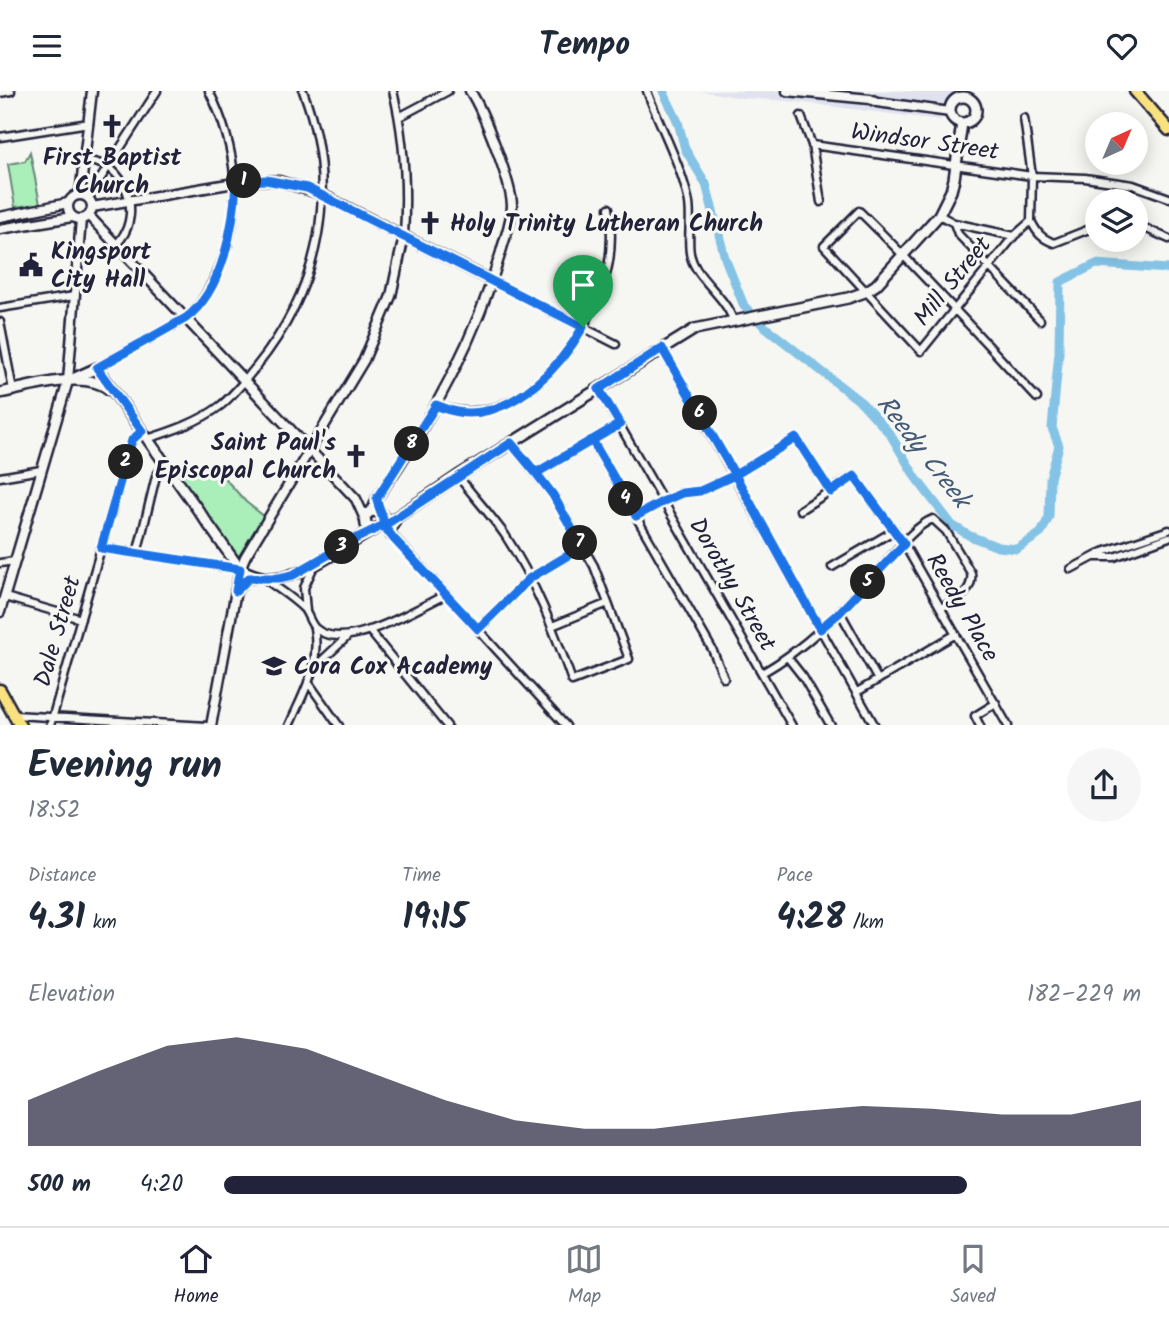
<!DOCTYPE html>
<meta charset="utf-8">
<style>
body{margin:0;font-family:Kalam,sans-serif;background:#f6f6f7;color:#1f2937;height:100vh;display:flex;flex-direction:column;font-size:26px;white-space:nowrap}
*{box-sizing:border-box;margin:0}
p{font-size:23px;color:#747a83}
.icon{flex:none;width:38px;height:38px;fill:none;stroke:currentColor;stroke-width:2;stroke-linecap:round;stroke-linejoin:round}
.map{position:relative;height:634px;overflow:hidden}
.details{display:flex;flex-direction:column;background:#fff;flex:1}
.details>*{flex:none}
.needle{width:46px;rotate:44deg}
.controls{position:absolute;left:1085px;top:21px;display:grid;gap:14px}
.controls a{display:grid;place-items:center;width:63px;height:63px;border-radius:50%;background:#fff;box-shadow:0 4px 18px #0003;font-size:35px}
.pin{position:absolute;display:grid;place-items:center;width:60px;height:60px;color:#fff;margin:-72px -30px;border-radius:50% 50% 50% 0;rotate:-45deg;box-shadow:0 0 7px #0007}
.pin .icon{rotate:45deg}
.km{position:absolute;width:35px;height:35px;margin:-18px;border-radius:50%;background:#222;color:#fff;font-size:19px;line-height:35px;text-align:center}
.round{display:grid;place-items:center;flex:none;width:74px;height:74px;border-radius:37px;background:#f6f6f7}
.headline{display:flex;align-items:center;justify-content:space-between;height:119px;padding:0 28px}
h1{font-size:38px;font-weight:600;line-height:52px}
.figures{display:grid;grid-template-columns:repeat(3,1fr);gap:10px;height:119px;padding:7px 28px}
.figures div{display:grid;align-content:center}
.figures b{font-size:35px;font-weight:600}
.figures small{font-size:19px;font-weight:400}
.figures p{font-size:19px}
.chart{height:196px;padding:14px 28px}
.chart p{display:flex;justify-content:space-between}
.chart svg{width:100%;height:126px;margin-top:7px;fill:#22223b;opacity:.7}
ul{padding:0 28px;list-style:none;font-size:23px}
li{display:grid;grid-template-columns:112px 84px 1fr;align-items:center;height:52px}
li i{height:18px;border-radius:9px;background:#22223b}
header{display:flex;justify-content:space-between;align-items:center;height:91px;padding:0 28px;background:#fff;font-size:32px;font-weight:600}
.tabs{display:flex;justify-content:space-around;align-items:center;height:98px;border-top:2px solid #e0e1e3;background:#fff;font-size:19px;color:#747a83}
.tabs a{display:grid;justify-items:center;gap:4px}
.tabs .on{color:#22223b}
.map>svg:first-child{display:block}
</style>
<header><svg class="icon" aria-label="menu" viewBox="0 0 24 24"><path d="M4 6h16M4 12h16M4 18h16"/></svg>Tempo<svg class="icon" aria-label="heart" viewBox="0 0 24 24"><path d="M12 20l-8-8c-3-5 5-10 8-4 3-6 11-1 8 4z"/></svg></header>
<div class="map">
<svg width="1169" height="635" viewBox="0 0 1169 635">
<rect width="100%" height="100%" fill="#f6f6f2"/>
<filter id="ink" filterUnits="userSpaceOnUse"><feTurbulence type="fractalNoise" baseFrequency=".0143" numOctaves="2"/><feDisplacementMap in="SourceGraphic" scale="14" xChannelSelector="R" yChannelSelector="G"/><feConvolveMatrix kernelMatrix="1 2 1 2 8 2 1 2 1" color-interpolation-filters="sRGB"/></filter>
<g filter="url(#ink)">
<path fill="#e0e3ef" d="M701,0H958L949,10H944L940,29L788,10L742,7Z"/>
<path fill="#aaeeb9" stroke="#66887a" stroke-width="2" d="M30,61L40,113L15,116L8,73L25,70Z
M211,372L246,411L265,426L241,466H234L178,386Z"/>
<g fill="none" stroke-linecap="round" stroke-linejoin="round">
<path stroke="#84c3e5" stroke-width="9" d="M663,0L678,31L685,58L706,93L725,167L744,215L764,235L862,312L890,343L916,387L952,434L970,445L998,456L1017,458L1041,442L1049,426L1050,387L1059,355L1052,337L1059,261L1060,191L1096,173L1169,178"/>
<g stroke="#22223b" stroke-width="11">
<path id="minor" d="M393,0C405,49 407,95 404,145
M647,0C660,36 679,69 688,107C693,125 686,153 691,166C697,188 725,205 733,229
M0,2L11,0
M801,25L812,54L821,111
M399,26L448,0
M0,46L89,32
M812,54L1032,85L1085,87L1133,94L1169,107
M88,107L157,0
M939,124L954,132L1014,145L1031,130L1032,85L1024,27
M1031,130C1037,142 1041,147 1054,152L1097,135
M954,132L958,143L1040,229
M1136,133L1169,148
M1014,145L921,260L824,155L859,120C921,180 978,244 1037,307
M78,166C85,165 94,166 100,164C137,149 139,102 111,78C105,73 94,71 86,69
M492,190L616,253
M0,217L74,205
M0,231L13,299
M662,257L875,635
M97,277C119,264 141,252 163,240C172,235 184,230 191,223C203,211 212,193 219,177C245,118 237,56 209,0
M599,298L792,635
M436,314C517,345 583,255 605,187C612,165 612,140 609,117
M147,348C172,340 199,331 220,315C234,304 245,289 256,276C321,196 340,97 303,0
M592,349L712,558L724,587
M536,382L620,333
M458,385C473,405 491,424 505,444C535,490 554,539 572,590L629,568L594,475L553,404L511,352
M0,386L41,379
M800,419L854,385L904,453L1008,635
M636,425L664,410L682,402L700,400L735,384L796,347L831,401
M390,442L566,635
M101,457L240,478
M137,463L156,385L165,373
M1095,466H1114L1169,446
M0,472L15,470
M832,476L895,439
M1071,478L1103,461L1169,439
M265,488C278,498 292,506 304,518C308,523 310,532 315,537C344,563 416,518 445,504
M5,506L81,528
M306,520L304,497L314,475
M840,521L878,589
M552,535L608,512
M478,538L530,487L582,456
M369,539L447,635
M788,567L803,586L831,635
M316,575L347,546
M762,582C806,557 841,520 875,484C890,468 913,435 933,428L946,440L971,482C974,501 956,509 941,517
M308,591L339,635
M857,601L956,543
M14,624L207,635
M50,635L132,349L142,340
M289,635C304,600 321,575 314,537
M980,635L975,625L996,612"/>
</g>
<g stroke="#22223b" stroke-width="13">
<path id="tertiary" d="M787,0L870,8L877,11L950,21
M68 116a12 12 0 1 1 24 0a12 12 0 1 1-24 0Z
M80,104L92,0
M92,116L252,89L279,90L321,103L492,190
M89,125L356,408L365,428
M0,126L68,112
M0,138L72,126
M372,420L377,407C430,332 475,249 501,161C505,146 512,130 512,114C511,91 483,19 470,0
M0,521L68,290L81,128
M211,635L240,478L245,466L364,269L391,205L404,145"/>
</g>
<g stroke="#22223b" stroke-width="14">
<path id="secondary" d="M950 19a13 13 0 1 1 26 0a13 13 0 1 1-26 0Z
M68,290L97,277L240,478C250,483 259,487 271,487C303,488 345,454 373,439
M0,302C30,296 85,278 110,299
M383,433L384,427L380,421L371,420L365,425L366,434L373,439L388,432L458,385L695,238L848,207L865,201L876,194L939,124L951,100L954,88L962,32
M391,444L390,439L395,429
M236,500L246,488L256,486"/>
</g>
<g stroke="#22223b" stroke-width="15">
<path id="primary" d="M0,599L20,635"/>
</g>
<g stroke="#22223b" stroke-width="15">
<path id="trunk" d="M1135,0L1169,39"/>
</g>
<use href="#minor" stroke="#f6f6f2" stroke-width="6"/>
<use href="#tertiary" stroke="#f6f6f2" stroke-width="8"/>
<use href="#secondary" stroke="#f6f6f2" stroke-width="9"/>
<use href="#primary" stroke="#fae180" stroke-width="10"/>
<use href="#trunk" stroke="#fae180" stroke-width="10"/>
</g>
</g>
<g fill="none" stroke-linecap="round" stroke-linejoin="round" filter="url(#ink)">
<g stroke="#fff" stroke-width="14">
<path id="route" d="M583,236L307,97L266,89L236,91C234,135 223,199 186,227L97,277L142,340L132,349L101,457L240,478L236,500L249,487H279L293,484L357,447L388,432L511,352L536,382L592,349L636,425L664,410L682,402L700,400L735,384L820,538L840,521L904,453L854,385L831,401L796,347L735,384L662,257L599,298L620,333L536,382L553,404L582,456L530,487L478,538L394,448L383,434C385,424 377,417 377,407L436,314C446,318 456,322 468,322C517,322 561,275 583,236"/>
</g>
<use href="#route" stroke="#1a73e8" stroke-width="9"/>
</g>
<defs>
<g id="church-bare" transform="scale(1.89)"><path d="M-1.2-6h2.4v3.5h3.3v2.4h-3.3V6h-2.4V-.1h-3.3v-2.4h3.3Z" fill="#22223b" stroke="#f6f6f2" stroke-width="2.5" paint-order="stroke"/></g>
<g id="civic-bare" transform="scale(1.89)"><path d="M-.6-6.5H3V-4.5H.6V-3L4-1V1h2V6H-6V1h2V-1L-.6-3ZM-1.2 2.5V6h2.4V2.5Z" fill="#22223b" stroke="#f6f6f2" stroke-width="2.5" paint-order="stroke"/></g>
<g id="school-bare" transform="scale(1.89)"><path d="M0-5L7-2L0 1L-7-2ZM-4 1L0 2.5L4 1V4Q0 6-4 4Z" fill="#22223b" stroke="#f6f6f2" stroke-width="2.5" paint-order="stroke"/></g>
</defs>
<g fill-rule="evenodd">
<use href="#church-bare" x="112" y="35"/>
<use href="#church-bare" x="430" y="132"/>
<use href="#civic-bare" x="31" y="174"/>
<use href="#church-bare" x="356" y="365"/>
<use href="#school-bare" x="274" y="575"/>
</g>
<g text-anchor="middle" stroke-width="6" stroke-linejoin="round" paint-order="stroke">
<g font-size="24" fill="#22223b" stroke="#f6f6f2">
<text transform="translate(925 50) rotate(8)" y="8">Windsor Street</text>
<text transform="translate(952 190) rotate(-51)" y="8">Mill Street</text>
<text transform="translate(733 493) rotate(60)" y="8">Dorothy Street</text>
<text transform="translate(963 516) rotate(60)" y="8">Reedy Place</text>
<text transform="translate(57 540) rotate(-74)" y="8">Dale Street</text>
</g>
<g font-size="24" font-weight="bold" fill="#22223b" stroke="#f6f6f2" text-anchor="start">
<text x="112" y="74" text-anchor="middle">First Baptist<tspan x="112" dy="28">Church</tspan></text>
<text x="450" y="140">Holy Trinity Lutheran Church</text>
<text x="51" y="168">Kingsport<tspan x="51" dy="28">City Hall</tspan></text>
<text x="336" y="359" text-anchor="end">Saint Paul's<tspan x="336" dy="28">Episcopal Church</tspan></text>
<text x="294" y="583">Cora Cox Academy</text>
</g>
<g font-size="26" font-style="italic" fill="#445a76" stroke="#f6f6f2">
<text transform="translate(924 360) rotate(52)" y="9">Reedy Creek</text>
</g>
</g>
</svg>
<div class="controls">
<a><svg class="needle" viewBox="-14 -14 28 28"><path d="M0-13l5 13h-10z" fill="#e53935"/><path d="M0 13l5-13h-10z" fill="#747a83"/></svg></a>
<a><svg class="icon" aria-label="layers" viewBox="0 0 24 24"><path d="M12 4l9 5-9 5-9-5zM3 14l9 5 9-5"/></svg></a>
</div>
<div class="pin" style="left:583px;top:236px;background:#1e9e55"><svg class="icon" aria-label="arrive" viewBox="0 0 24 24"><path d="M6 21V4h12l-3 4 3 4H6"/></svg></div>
<b class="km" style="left:244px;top:90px">1</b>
<b class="km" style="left:126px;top:371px">2</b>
<b class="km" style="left:342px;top:456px">3</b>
<b class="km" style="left:626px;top:408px">4</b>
<b class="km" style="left:868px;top:491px">5</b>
<b class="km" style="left:700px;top:322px">6</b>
<b class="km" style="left:580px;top:452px">7</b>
<b class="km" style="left:412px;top:353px">8</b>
</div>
<section class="details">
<div class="headline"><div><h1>Evening run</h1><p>18:52</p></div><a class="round"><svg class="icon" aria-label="share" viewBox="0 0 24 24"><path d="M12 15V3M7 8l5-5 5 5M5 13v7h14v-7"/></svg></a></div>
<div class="figures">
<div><p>Distance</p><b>4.31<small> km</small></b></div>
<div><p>Time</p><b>19:15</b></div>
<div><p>Pace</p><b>4:28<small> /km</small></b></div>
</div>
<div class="chart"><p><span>Elevation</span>182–229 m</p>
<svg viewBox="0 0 160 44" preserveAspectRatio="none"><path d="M0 44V28L10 18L20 9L30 6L40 10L50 19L60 28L70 35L80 38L90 38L100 35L110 32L120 30L130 31L140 33L150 33L160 28V44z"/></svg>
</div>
<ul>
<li><b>500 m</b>4:20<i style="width:81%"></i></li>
</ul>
</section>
<nav class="tabs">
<a class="on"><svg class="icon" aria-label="home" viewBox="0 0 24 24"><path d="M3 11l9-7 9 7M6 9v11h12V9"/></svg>Home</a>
<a><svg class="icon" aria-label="map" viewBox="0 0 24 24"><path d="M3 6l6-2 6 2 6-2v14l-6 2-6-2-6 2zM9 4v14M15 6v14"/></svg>Map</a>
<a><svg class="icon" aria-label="saved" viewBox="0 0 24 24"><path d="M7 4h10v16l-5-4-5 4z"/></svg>Saved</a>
</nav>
